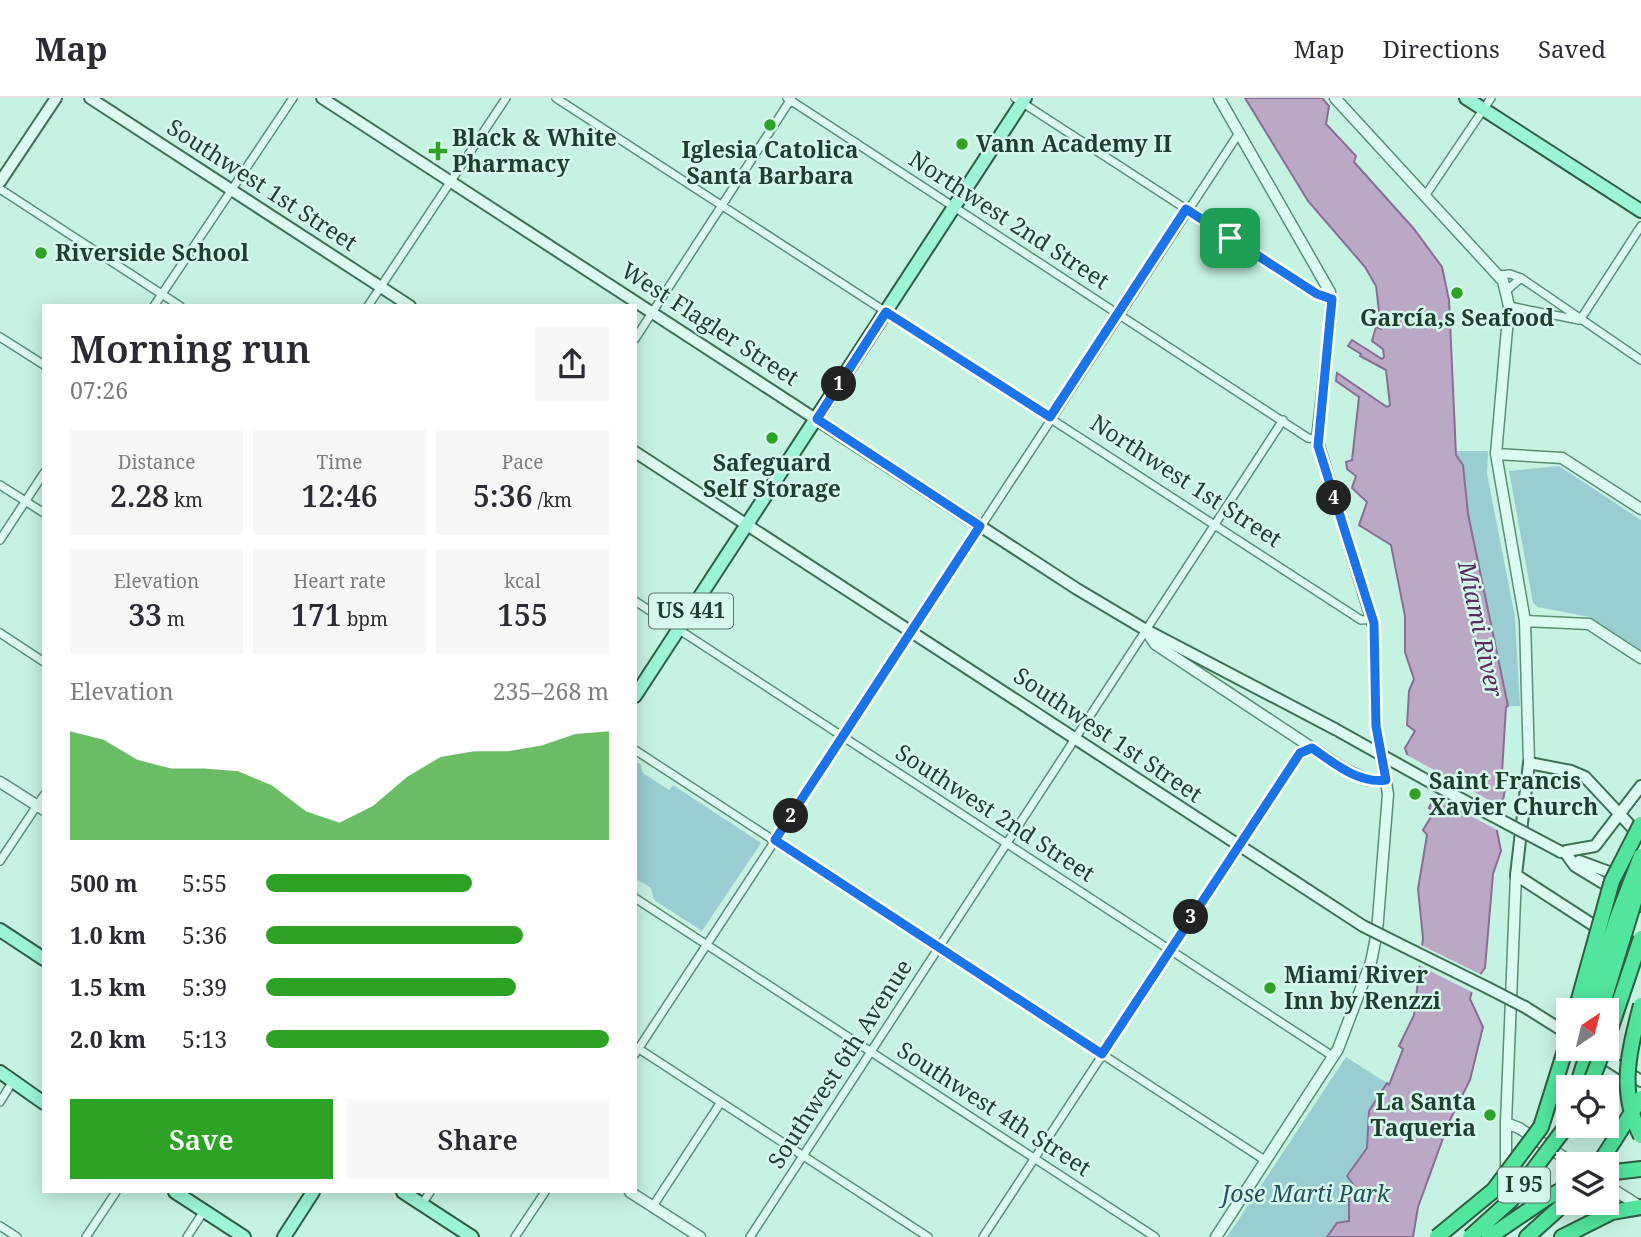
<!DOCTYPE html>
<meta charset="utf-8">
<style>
body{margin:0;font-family:"Noto Serif",serif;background:#f7f7f7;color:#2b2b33;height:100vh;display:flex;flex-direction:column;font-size:26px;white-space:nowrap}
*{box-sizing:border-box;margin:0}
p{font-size:23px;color:#7c7c81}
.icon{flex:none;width:38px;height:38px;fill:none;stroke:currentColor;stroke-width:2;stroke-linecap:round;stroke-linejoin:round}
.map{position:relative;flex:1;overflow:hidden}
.sheet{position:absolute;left:42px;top:206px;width:595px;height:889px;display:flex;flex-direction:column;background:#fff;border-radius:0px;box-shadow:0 4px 18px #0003}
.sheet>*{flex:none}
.needle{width:46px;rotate:35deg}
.buttons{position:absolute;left:1556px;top:900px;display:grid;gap:14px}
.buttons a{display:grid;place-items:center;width:63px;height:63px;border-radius:0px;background:#fff;box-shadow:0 4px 18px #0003;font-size:35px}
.pin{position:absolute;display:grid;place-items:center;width:60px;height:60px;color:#fff;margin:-30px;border-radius:14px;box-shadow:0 4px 10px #0006}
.km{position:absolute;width:35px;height:35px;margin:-18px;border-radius:50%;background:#222;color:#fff;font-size:19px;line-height:35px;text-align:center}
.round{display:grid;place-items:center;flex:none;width:74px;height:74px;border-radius:0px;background:#f7f7f7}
.head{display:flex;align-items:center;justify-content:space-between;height:119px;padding:0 28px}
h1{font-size:38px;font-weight:600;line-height:52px}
.figures{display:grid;grid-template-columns:repeat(3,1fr);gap:10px;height:119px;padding:7px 28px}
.figures div{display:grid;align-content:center;border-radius:0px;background:#f7f7f7;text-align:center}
.figures b{font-size:30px;font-weight:600}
.figures small{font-size:19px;font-weight:400}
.figures p{font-size:19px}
.chart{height:196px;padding:14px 28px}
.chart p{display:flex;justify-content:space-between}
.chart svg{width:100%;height:126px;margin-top:7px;fill:#2da225;opacity:.7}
.cta{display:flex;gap:14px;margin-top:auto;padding:14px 28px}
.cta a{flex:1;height:80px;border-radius:0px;background:#2da225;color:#fff;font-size:28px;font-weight:600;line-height:80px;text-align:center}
.cta a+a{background:#f7f7f7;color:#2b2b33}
ul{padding:0 28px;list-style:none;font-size:23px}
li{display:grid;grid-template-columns:112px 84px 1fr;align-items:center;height:52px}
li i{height:18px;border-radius:9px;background:#2da225}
header{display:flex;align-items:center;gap:42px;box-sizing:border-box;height:98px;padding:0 35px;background:#fff;border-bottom:2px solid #e1e1e2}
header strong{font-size:33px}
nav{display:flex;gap:38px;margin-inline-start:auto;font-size:24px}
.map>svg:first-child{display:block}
</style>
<header>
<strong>Map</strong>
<nav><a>Map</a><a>Directions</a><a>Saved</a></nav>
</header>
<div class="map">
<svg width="1641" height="1139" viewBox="0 0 1641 1139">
<rect width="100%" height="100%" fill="#c6f2e2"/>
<path fill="#99cdd1" d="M1455,353H1488L1487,376L1515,519L1520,608H1508L1468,416L1463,367Z
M1559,368L1641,422V552L1590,519L1538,509L1533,505L1509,373Z
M635,663L640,666L643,675L669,692L673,687L761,745L702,833L654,802L651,790L635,780Z
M1346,959L1387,985L1369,1013L1367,1050L1348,1077L1353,1086L1349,1123L1337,1125L1327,1139H1227Z"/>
<path fill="#bba8c5" stroke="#896d94" stroke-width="2" d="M1245,0H1322L1329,8L1326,26L1356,58L1354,64L1414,131L1442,169L1449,202L1456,357L1463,367L1468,416L1508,608L1506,609L1501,691L1505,692L1497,733L1501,753L1493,776L1485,870L1474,885L1470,901L1483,929L1470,982L1449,1024L1418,1109L1413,1139H1327L1337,1125L1349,1123V1093L1353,1086L1347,1078L1367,1050L1369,1013L1387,985L1389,987L1403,951L1399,948L1414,917L1423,840L1418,791L1427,737L1423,732L1434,714L1429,710L1436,694L1408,659L1405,650L1415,633L1407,627L1409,593L1414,581L1405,554V518L1391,447L1359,427L1367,404L1352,390L1356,378L1347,371L1346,364L1352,362L1359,299L1336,283L1337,275L1387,309L1390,307L1386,272L1360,258L1361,256L1348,248L1352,242L1382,261L1384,259L1383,251L1372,243L1376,229L1381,231L1376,188L1365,169L1308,103Z"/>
<path fill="#c6f2e2" d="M1405,656L1505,711L1503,735L1433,698L1431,690L1405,662Z
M1419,846L1482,877L1474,895L1416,866Z"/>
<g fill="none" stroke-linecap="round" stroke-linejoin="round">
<g stroke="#5a8f73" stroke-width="10">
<path id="minor" d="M556,0L1361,522L1373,521
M787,0L1308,340L1317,341
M1015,0L1317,196L1332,201
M0,91L180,208
M1425,98L1491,0
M1498,177L1510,176L1521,180L1641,262
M1507,192L1521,180
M154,208L293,0
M368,208L506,0
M1509,208L1579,222
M1580,222L1641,128
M0,239L44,267
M635,241L791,1
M0,387L44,415
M0,442L44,375
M635,503L1334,959
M0,535L44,564
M635,652L1266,1063
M0,763L44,697
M635,800L1155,1139
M636,949L928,1139
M635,956L1239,35
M0,1004L13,983
M422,1106L430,1094
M653,1108L721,1004
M0,1128L17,1139
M86,1139L116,1094
M187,1139L204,1113
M515,1139L545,1094
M750,1139L1283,322
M983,1139L1297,660L1312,650"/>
</g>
<g stroke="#5a8f73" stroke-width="13">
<path id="tertiary" d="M1335,0L1503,183L1509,208L1496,356L1525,523L1529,665
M1496,356L1562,360L1641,411
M1525,523L1589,526L1641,560
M1146,532L1155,546L1344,671L1368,682H1386
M0,684L44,712
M1506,1025L1519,1030L1574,1066
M1606,1087L1641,1109
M630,1094L700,1139
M1506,1109V1025L1516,777
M1216,1139L1338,951L1371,864L1377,834L1388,696L1376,628L1374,530L1317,341L1331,217L1330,194L1219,0"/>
</g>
<g stroke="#3d7154" stroke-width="14">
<path id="secondary" d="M90,0L410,208
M322,0L1077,491L1146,532L1335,631
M0,84L56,0
M635,354L1363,828
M1446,693L1493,718
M1561,754L1595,748L1641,688
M1567,757L1575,768L1641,808
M1579,763L1636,784
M1604,834L1516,777L1529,665L1571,673L1585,679L1641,739
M1405,849L1488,890
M1525,909L1568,936
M1595,954L1641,983"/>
</g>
<g stroke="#2e5d41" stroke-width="16">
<path id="primary" d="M1466,0L1641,113
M635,598L1025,0
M0,832L44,861
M0,974L44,1005
M175,1094L244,1139
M403,1094L472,1139
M284,1139L313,1094"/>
</g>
<g stroke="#2e5d41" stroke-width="18">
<path id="motorway" d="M1577,989L1589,950
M1541,1029L1568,943
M1606,1075L1641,1071
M1548,1099L1568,1089
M1527,1139L1568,1102
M1562,1139L1612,1114L1641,1109"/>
</g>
<use href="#minor" stroke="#dbfbf0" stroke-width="7"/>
<use href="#tertiary" stroke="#dbfbf0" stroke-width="10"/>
<use href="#secondary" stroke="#dbfbf0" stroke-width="10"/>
<use href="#primary" stroke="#9cf6d5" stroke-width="12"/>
<use href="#motorway" stroke="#52e59d" stroke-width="14"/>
<g stroke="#3d7154" stroke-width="14" stroke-linecap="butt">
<path id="secondary-bridge" d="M1335,631L1446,693
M1493,718L1561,754
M1363,828L1405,849
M1488,890L1525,909"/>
</g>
<g stroke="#2e5d41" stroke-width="18" stroke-linecap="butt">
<path id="motorway-bridge" d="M1641,907C1629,954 1618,993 1641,1038
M1576,912L1612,783L1641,726
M1588,912L1617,820L1641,758
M1601,912L1641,781
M1606,944L1641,840
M1589,989L1604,950
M1599,1066L1641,1000
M1437,1139L1494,1092L1541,1029
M1470,1139L1511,1102L1568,1026
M1489,1139L1548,1099"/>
</g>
<use href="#secondary-bridge" stroke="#dbfbf0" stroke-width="10"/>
<use href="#motorway-bridge" stroke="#52e59d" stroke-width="14"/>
</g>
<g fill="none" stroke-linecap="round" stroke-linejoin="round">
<g stroke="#fff" stroke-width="14">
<path id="route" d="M1186,111L1317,196L1332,201L1318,348L1374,525L1376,628L1386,682C1358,686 1334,665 1312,650L1300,655L1102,956L775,742L980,428L817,321L886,214L1050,319Z"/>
</g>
<use href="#route" stroke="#1a73e8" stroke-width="9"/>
</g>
<g fill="#2da225" stroke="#d7f8ed" stroke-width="2.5">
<circle cx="770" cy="27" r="7"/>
<circle cx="962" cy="46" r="7"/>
<path d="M434.5 42.5h7v7h7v7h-7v7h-7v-7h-7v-7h7z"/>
<circle cx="41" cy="155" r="7"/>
<circle cx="1457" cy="195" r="7"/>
<circle cx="772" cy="340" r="7"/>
<circle cx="1415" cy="696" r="7"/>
<circle cx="1270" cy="890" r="7"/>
<circle cx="1490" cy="1017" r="7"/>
</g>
<g text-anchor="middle" stroke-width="5" stroke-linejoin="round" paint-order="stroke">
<g fill="#d7f8ed" stroke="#567666" stroke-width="2">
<rect x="649" y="495.5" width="84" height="35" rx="5"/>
<rect x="1498" y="1069.5" width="52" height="35" rx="5"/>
</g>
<g font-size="21" font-weight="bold" fill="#1f3e2c">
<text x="691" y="520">US 441</text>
<text x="1524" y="1094">I 95</text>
</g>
<g font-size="23" font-weight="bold" fill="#1f3e2c" stroke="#d7f8ed" text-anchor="start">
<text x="452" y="48">Black &amp; White<tspan x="452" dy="26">Pharmacy</tspan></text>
<text x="976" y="54">Vann Academy II</text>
<text x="770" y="60" text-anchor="middle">Iglesia Catolica<tspan x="770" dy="26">Santa Barbara</tspan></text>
<text x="55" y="163">Riverside School</text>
<text x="1457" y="228" text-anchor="middle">García,s Seafood</text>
<text x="772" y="373" text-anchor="middle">Safeguard<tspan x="772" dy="26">Self Storage</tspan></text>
<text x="1429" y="691">Saint Francis<tspan x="1429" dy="26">Xavier Church</tspan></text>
<text x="1284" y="885">Miami River<tspan x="1284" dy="26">Inn by Renzzi</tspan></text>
<text x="1476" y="1012" text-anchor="end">La Santa<tspan x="1476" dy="26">Taqueria</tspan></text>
</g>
<g font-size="23" fill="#1f3e2c" stroke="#d7f8ed">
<text transform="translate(262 87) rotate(33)" y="8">Southwest 1st Street</text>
<text transform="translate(1009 122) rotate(33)" y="8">Northwest 2nd Street</text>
<text transform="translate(710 226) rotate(33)" y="8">West Flagler Street</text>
<text transform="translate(1186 383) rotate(33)" y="8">Northwest 1st Street</text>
<text transform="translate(1108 637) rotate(34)" y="8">Southwest 1st Street</text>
<text transform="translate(995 715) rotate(33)" y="8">Southwest 2nd Street</text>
<text transform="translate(840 966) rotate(-57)" y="8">Southwest 6th Avenue</text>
<text transform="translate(994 1011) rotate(33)" y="8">Southwest 4th Street</text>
</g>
<g font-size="23" font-style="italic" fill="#24515c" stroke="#d7f8ed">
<text x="1306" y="1104">Jose Marti Park</text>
</g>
<g font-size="24" font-style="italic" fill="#592d5f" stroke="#d7f8ed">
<text transform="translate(1480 531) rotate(78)" y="8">Miami River</text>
</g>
</g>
</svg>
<div class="buttons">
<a><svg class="needle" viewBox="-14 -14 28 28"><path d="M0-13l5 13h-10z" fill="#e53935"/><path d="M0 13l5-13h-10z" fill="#7c7c81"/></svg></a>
<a><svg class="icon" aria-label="locate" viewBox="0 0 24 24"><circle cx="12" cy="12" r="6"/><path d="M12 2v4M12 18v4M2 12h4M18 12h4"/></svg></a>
<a><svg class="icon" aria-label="layers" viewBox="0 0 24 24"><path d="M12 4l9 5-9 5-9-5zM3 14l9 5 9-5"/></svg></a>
</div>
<div class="pin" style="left:1230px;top:140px;background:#1e9e55"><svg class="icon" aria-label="arrive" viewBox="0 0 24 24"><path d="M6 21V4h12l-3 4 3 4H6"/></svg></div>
<b class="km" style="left:839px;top:286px">1</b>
<b class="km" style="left:791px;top:718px">2</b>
<b class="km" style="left:1191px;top:819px">3</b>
<b class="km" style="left:1334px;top:400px">4</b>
<section class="sheet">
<div class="head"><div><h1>Morning run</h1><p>07:26</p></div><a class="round"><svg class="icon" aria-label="share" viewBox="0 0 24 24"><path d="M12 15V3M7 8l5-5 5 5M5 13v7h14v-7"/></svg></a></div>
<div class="figures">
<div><p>Distance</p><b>2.28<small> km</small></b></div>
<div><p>Time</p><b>12:46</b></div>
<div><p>Pace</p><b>5:36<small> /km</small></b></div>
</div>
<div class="figures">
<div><p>Elevation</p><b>33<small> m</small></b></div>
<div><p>Heart rate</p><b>171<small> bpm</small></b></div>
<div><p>kcal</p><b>155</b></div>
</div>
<div class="chart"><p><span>Elevation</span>235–268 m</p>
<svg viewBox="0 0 160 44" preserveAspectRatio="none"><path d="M0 44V6L10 9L20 16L30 19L40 19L50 20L60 25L70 34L80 38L90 32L100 22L110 15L120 13L130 13L140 11L150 7L160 6V44z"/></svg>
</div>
<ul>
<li><b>500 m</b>5:55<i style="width:60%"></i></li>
<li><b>1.0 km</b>5:36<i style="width:75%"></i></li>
<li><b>1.5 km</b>5:39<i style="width:73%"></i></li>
<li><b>2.0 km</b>5:13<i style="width:100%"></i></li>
</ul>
<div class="cta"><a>Save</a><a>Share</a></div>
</section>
</div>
